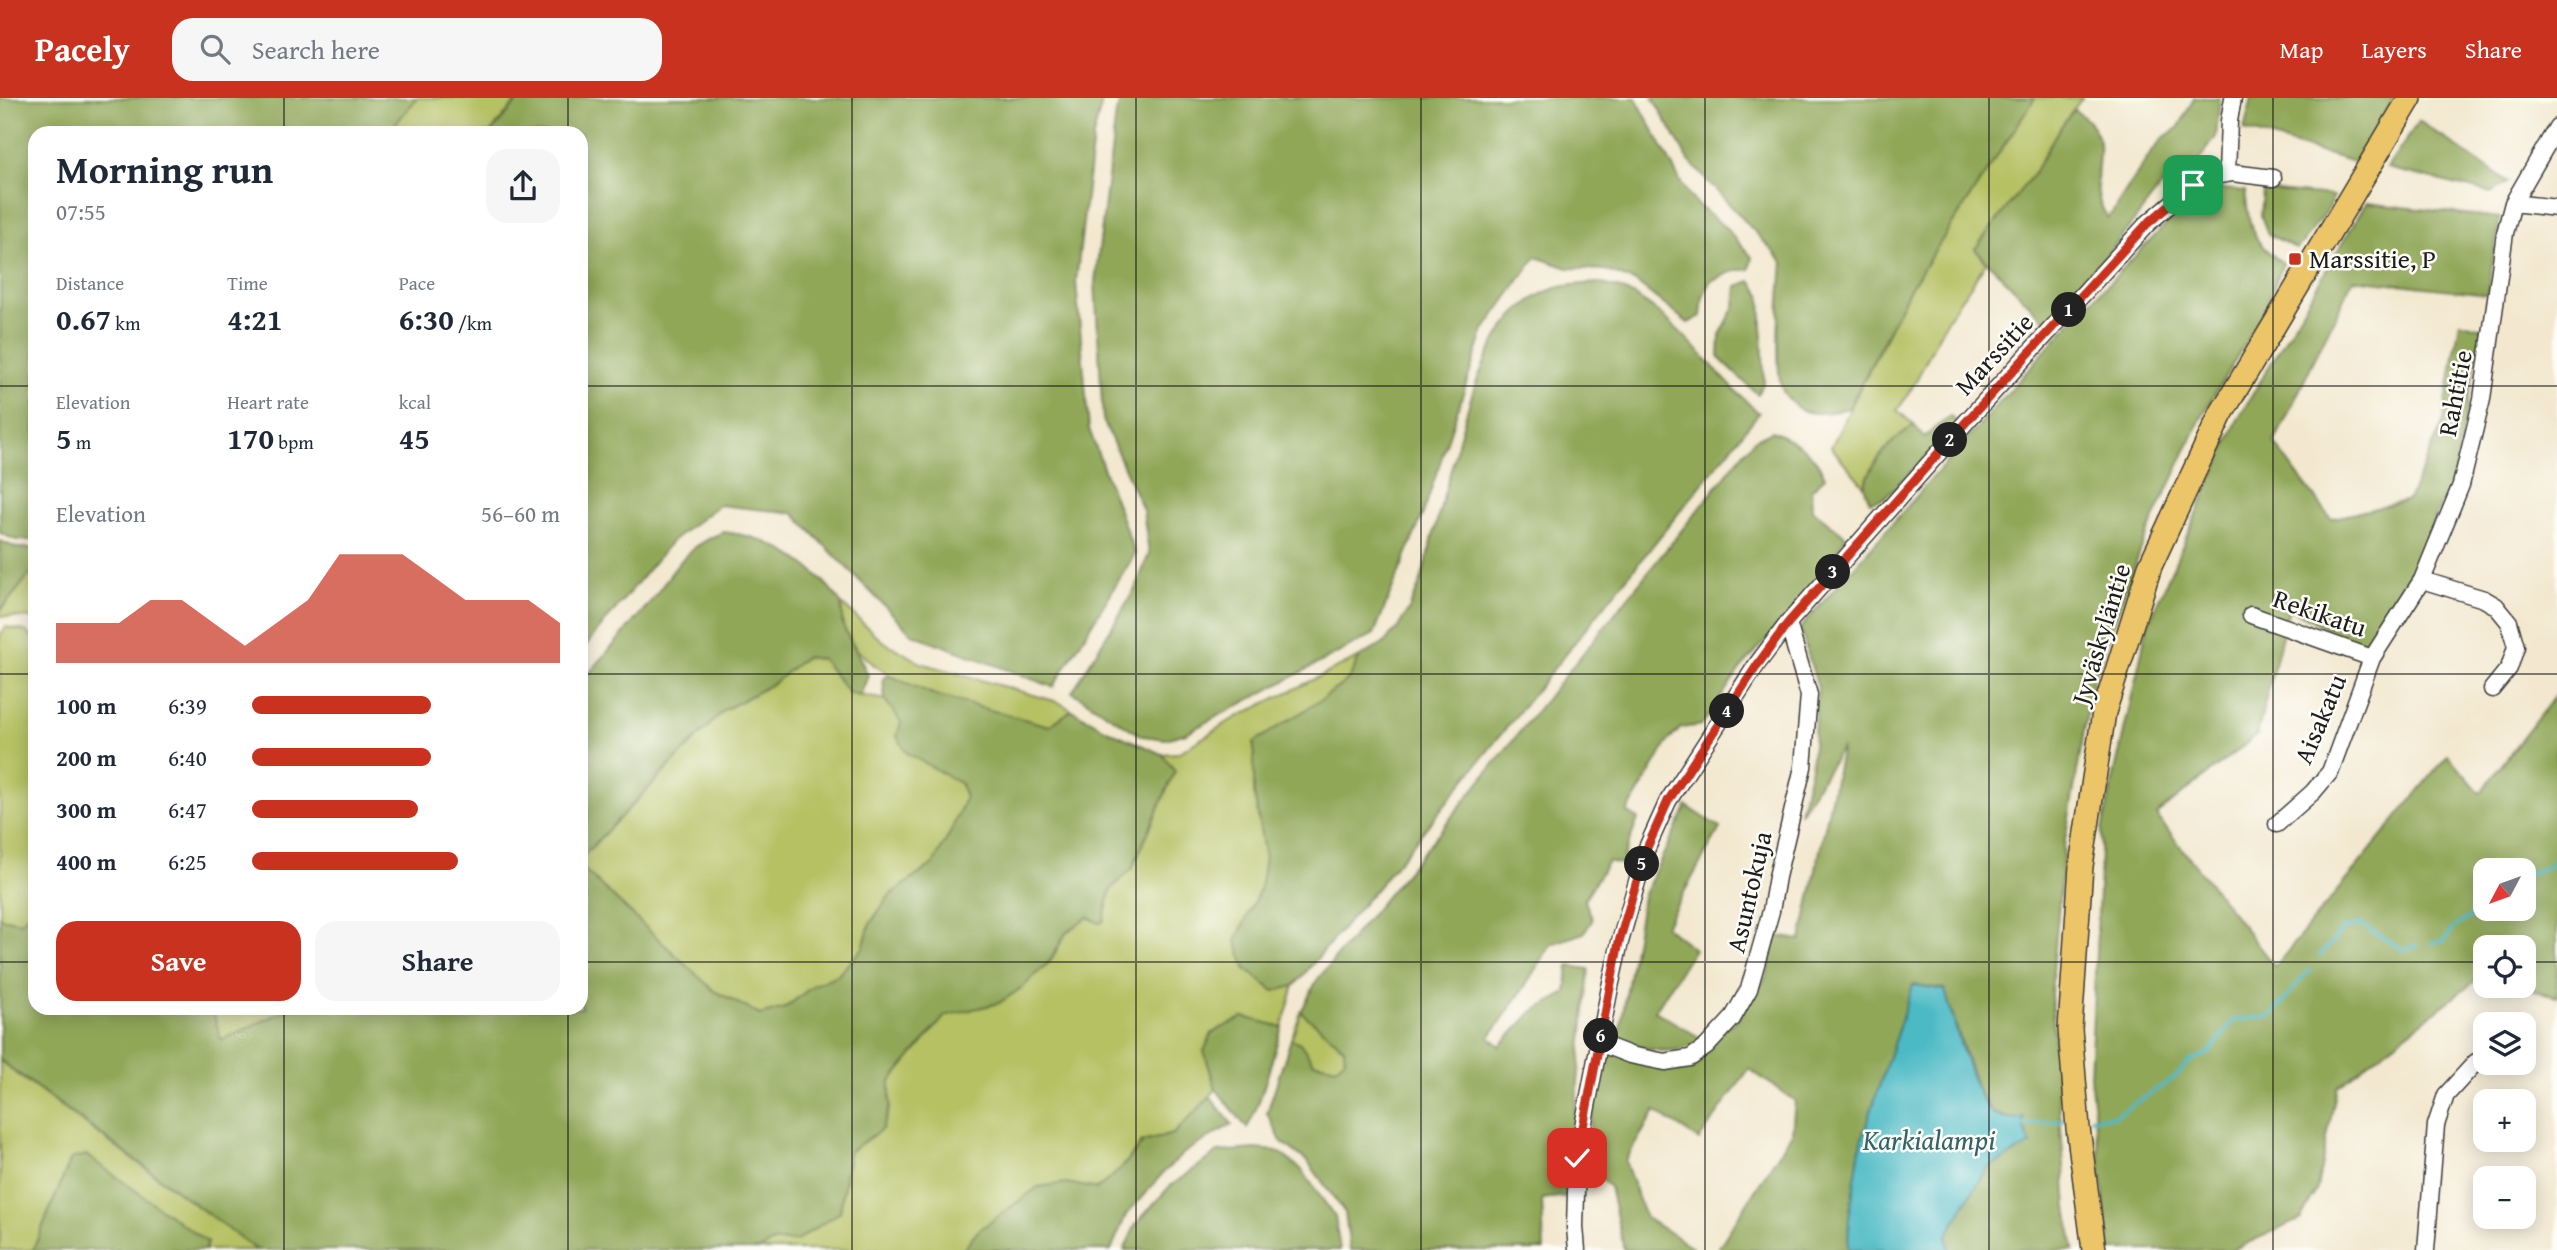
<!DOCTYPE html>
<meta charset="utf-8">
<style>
body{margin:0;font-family:"Gentium Book Plus",serif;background:#f6f6f7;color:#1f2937;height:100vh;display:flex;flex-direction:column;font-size:26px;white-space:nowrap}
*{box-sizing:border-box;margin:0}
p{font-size:23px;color:#747a83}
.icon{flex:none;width:38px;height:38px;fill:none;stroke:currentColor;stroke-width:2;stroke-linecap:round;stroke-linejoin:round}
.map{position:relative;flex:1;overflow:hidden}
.sheet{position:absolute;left:28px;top:28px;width:560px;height:889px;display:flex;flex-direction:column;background:#fff;border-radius:21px;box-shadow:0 4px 18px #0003}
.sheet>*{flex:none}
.needle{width:46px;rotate:229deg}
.fabs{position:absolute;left:2473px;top:760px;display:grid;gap:14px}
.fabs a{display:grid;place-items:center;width:63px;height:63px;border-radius:14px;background:#fff;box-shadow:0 4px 18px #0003;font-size:35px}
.pin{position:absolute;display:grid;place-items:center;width:60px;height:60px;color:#fff;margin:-30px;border-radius:14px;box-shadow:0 4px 10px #0006}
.km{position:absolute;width:35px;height:35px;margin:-18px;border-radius:50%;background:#222;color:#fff;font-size:19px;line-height:35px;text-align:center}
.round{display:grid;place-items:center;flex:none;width:74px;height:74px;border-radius:21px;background:#f6f6f7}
.head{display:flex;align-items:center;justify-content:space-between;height:119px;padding:0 28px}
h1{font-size:38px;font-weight:700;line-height:52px}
.figures{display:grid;grid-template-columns:repeat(3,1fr);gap:10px;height:119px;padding:7px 28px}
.figures div{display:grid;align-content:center}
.figures b{font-size:30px;font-weight:700}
.figures small{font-size:19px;font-weight:400}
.figures p{font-size:19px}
.chart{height:196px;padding:14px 28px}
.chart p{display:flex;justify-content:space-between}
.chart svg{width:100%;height:126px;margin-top:7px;fill:#c8321e;opacity:.7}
.primary-button{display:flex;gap:14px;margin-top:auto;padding:14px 28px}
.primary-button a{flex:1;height:80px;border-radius:21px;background:#c8321e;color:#fff;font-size:28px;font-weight:700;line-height:80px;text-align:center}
.primary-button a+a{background:#f6f6f7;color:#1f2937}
ul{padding:0 28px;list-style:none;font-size:23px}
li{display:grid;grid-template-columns:112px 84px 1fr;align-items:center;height:52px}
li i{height:18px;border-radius:9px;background:#c8321e}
header{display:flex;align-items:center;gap:42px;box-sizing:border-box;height:98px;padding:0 35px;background:#c8321e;color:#fff}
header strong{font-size:33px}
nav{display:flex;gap:38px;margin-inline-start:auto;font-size:24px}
.search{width:490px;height:63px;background:#f6f6f7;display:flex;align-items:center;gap:18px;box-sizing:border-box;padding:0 24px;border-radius:21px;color:#747a83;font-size:26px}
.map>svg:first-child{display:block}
</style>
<header>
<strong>Pacely</strong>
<div class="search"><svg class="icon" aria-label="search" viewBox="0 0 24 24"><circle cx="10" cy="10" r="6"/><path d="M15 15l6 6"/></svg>Search here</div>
<nav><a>Map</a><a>Layers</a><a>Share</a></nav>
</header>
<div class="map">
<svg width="2557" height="1152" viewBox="0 0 2557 1152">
<rect width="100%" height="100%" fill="#fdfcf7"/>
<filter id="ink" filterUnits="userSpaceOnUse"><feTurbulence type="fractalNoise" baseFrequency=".0143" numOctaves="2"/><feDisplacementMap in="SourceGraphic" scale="14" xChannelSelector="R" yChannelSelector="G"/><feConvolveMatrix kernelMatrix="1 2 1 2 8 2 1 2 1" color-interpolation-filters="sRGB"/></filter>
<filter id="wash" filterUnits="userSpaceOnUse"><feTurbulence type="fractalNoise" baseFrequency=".00686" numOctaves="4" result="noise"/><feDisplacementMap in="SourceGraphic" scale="28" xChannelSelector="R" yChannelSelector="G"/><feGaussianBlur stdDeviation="1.57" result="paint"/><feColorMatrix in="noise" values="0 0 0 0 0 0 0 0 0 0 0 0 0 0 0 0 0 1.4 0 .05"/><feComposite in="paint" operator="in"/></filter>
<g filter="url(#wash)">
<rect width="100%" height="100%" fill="#f3e8cf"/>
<path fill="#b5c163" stroke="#686e40" stroke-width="2" d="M416,0H519L490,35H388Z
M2035,0H2082L2057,34L2034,75L1975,151L1986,164C1975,184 1959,202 1947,222C1930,252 1918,285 1897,312L1914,327C1889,344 1875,360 1864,388L1831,349L1909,192Z
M35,470V523L30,520L0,518V513Z
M842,506L881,542L921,565L1058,604L1072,612L1049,628C991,613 865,592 843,528C841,521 842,513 842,506Z
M6,529L25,533L35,540V809L21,824L0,820V537Z
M805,559L822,561L849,595L885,602L942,673L961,686L965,701L950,736L933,766L890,797L870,826L863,850L838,877L814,887L785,910L760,917L713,892L581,769V760L724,612L774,585Z
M1360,559L1348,582L1318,604L1254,694L1265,760L1260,791L1236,843L1246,871L1274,893L1294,888L1282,929L1243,919L1204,953L1216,991L1194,1017L1173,1036L1142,1044L1121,1071L1097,1091L1066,1085L978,1133L963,1152H759L773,1144L796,1143L840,1114L849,1054C884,1029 890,1029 890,984L945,917L999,905L1050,864L1066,835L1088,819L1099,825L1103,824L1111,791L1132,771L1175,673L1162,656L1178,655L1235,620Z
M212,910H292L220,942Z
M1301,914L1344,950L1345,961L1337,969L1312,964L1300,945L1291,941Z
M0,962L15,975L257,1152H205L207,1144L71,1061L33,1152H0Z"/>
<path fill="#90a759" stroke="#56623a" stroke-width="2" fill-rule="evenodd" d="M0,0H417L388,35H35V442H16L0,435Z
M520,0H1103L1093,39L1076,184L1089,331L1135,456L1053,589L912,536L793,415L719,407L672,443L581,553V35H491Z
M1121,0H1636L1684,90L1696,106L1726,130L1752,159L1749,172H1736L1710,183L1703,199L1701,218L1688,225L1634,183L1605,172L1568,170L1536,159L1484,232L1423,416L1374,536L1186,635L1166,641L1142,638L1072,594L1135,491L1149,456L1143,412L1103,322L1095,184L1116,15Z
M1653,0H2035L1909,192L1849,310C1836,313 1820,317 1807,314C1797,312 1788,302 1783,293C1773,271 1781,190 1783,164L1689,63Z
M2194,0H2220L2216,39L2196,67L2176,77L2158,92L2109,155L2076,188L2047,225L1975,151L2034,75L2057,34L2074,12C2117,38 2090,63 2099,101C2100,107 2105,115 2108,121L2150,56L2163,40L2179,29Z
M2252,0H2393L2354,64L2244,32Z
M2419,23L2508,84L2491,95L2387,70Z
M2221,91L2245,93C2250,130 2250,143 2283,165L2265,211L2201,320L2145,440L2093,582L2064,748L2051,896L2067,1109L2074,1152H1949L1947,1138L1964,1107L1988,1070L2030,1045L2022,1027L2014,1022L1993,1015L1977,992L1944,891L1913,887L1861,1043L1849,1120L1848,1152H1717L1792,1035L1795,1003L1749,971L1699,1042L1655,1013L1625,1063L1645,1119L1692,1149L1690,1152H1624L1610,1089L1583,1066L1605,954L1670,971L1737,922L1767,877L1776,838L1801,842L1842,649L1800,715L1811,669L1818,590L1800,530L2066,229L2181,111Z
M2263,92L2334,98L2324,117L2297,151L2268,136L2261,118Z
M2366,105L2500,120L2487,196L2353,181L2274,345L2331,421L2408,402L2442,328L2460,224L2482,230L2454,376L2412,474L2368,553L2289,510L2257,637L2156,717L2275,869L2448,657L2480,695L2557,595V898L2508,887H2524V849H2485V882L2478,881L2337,989L2317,1091L2301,1121L2232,1152H2110L2090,978L2102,732L2148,526L2238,321ZM2485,772H2524V810H2485Z
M1751,183L1761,197L1764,284L1757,296L1719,260L1720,237L1735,208L1737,188Z
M1599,185C1607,188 1618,189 1625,193C1681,221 1713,276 1759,315L1405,756L1294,888L1274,893L1246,871L1236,843L1260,791L1265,760L1254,694V644L1318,604L1348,582L1360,559L1383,546L1397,531L1409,511L1421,483C1432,443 1442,403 1453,364C1469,304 1489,212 1556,190C1570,186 1584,186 1599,185Z
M1950,318L1959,326L1884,400L1870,404L1864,388C1875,360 1889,344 1914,327L1924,339Z
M1772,333C1795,343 1816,355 1825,379L1811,392L1812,412L1846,438L1814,489L1740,571L1702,627L1681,630L1669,642L1627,714L1638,721L1621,766L1608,763L1584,802L1593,821L1584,835L1551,846L1522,893L1490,939L1500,948L1532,914L1566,895L1569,868L1589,871L1567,1098L1542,1101L1544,1152H1350L1345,1115L1308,1064L1281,1043L1267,1015L1291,941L1300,945L1313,964L1336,969L1345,961L1344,949L1301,914L1317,882L1437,737L1754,342Z
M724,434C769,438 814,465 840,504C844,511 840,522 844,530C852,546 861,560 868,578L860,598L849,595L822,561L805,559L774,585L724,612L581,760V585C603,559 626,533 648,507C675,473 681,450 724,434Z
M0,443L17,450H35V470L0,513Z
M890,578L935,597L1049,628L1072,612L1107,632L1162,656L1175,673L1132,771L1111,791L1103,824L1099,825L1088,819L1066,835L1050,863L1023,889L999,905L945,918L890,984V1008L882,1031L849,1054L840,1114L796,1143L773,1144L759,1152H257L0,962V820L21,824L35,809V910H212L221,942L292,910H581V769L713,892L760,917L785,910L814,887L838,877L863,850L870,826L890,797L933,766L950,735L965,701L961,686L907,655L897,638L901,624L885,602L883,580Z
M1687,708L1720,730L1665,828L1694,851L1655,913L1704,942C1673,960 1650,952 1618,944L1643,798Z
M1243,919L1282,929C1271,962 1263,1001 1247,1030L1216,991L1204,953L1212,935Z
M1210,999L1232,1026L1184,1055L1163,1075L1126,1117L1111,1152H963L978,1133L1038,1089L1066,1085L1097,1091L1121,1071L1143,1044L1173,1036Z
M1255,1051L1277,1053L1301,1071L1335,1119L1340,1152H1124L1136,1126L1169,1089L1218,1054Z
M86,1057L207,1144L205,1152H33L71,1061Z"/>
<path fill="#4cbac5" stroke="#346b70" stroke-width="2" d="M1913,887L1945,892C1953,919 1972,998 1992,1015C2000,1021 2015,1022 2024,1019L2022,1027L2031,1046L1988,1070L1964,1107L1947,1138L1949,1152H1848L1849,1120L1861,1043Z"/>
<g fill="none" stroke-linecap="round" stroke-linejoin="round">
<path stroke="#4cbac5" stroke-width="3.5" d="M2524,777L2549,768L2557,756
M2431,845L2445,842L2454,829L2485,810
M2320,858L2343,831L2361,826L2403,852L2417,848
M2091,1020L2115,1018L2173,981L2190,963L2209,955L2234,922L2270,919L2309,872
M2022,1027L2068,1022"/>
</g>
</g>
<g filter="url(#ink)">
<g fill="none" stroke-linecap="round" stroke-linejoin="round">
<g stroke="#3c3b37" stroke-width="19">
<path id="minor" d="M2227,75L2229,23L2233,0
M2513,105L2557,110
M2422,482L2484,501L2496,508L2509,524L2516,549L2509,570L2492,591
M2251,517L2372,560
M2277,726L2313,694L2330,674L2372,560L2422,482L2461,387L2482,301L2505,135L2513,105L2557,29
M1599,945L1630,957L1665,964L1690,960L1706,949L1732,921L1749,891L1771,813L1777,779L1803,669L1809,597L1788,525
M1577,1152L1575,1129L1577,1060L1610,889L1620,844L1646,752L1668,703L1757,566L1788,525L1966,324L2147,126L2193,87L2213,78L2232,75L2273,80
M2426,1152L2436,1027L2446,997L2476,964"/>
</g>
<g stroke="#3c3b37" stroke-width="26">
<path id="highway" d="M2094,1152L2078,1030L2070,931L2081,768L2104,614L2150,468L2221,316L2410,0"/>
</g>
<use href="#minor" stroke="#fff" stroke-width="16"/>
<use href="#highway" stroke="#edc569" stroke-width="23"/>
</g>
</g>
<g fill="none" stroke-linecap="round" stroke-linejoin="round" filter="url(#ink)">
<g stroke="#fff" stroke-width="14">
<path id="route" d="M1577,1060L1619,844L1646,752L1668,703L1758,566L1788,525L1966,324L2147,126L2193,87"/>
</g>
<use href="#route" stroke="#c8321e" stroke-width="9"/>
</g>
<path fill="none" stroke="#1c1c1c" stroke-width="2" stroke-opacity="0.55" d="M284,0V35M568,0V35M852,0V1152M1136,0V1152M1421,0V1152M1705,0V1152M1989,0V1152M2273,0V1152M0,288H35M581,288H2557M0,576H35M581,576H2557M0,864H35M581,864H2485M2524,864H2557M284,910V1152M568,910V1152"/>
<rect fill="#c8321e" stroke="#fdfcf7" stroke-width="2.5" x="2288" y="154" width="14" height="14" rx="3.5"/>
<g text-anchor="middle" stroke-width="5" stroke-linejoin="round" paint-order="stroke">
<g font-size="26" fill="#1c1c1c" stroke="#fdfcf7" text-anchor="start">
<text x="2309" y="170">Marssitie, P</text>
</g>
<g font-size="26" fill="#1c1c1c" stroke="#fdfcf7">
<text transform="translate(1994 256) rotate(-47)" y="9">Marssitie</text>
<text transform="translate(2455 295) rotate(-79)" y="9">Rahtitie</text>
<text transform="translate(2320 515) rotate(19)" y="9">Rekikatu</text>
<text transform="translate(2101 536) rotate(-73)" y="9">Jyväskyläntie</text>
<text transform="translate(2320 621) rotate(-67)" y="9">Aisakatu</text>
<text transform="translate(1749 794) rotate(-77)" y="9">Asuntokuja</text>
</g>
<g font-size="28" font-style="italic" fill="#326368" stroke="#fdfcf7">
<text x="1929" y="1052">Karkialampi</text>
</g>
</g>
</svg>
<div class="fabs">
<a><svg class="needle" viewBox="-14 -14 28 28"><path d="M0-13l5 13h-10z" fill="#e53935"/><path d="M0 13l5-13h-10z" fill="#747a83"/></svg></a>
<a><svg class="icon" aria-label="locate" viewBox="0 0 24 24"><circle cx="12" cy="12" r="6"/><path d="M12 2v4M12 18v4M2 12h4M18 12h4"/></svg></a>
<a><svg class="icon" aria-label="layers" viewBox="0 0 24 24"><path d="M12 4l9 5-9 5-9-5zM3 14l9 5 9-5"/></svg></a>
<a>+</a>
<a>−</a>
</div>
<div class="pin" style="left:2193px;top:87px;background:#1e9e55"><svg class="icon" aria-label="arrive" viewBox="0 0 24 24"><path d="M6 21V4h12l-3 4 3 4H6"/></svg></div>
<div class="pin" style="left:1577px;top:1060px;background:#d93025"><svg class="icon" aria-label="check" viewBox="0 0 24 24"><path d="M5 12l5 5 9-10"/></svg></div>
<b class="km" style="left:2069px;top:212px">1</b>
<b class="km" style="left:1950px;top:342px">2</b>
<b class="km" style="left:1833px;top:474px">3</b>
<b class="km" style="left:1727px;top:613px">4</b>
<b class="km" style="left:1642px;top:766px">5</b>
<b class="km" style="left:1601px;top:938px">6</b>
<section class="sheet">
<div class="head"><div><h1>Morning run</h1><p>07:55</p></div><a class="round"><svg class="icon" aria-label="share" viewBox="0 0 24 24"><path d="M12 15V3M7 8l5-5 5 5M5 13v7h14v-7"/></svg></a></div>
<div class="figures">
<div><p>Distance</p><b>0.67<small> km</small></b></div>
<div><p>Time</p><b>4:21</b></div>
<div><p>Pace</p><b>6:30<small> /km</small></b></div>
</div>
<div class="figures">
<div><p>Elevation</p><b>5<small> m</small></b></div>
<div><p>Heart rate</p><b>170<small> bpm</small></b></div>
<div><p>kcal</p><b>45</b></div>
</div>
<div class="chart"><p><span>Elevation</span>56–60 m</p>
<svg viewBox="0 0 160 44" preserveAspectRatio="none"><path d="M0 44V30L10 30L20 30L30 22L40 22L50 30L60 38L70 30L80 22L90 6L100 6L110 6L120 14L130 22L140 22L150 22L160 30V44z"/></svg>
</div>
<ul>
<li><b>100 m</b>6:39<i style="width:58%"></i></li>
<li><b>200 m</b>6:40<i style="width:58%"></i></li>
<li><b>300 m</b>6:47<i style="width:54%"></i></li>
<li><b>400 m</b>6:25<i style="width:67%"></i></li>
</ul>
<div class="primary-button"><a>Save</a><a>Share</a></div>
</section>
</div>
